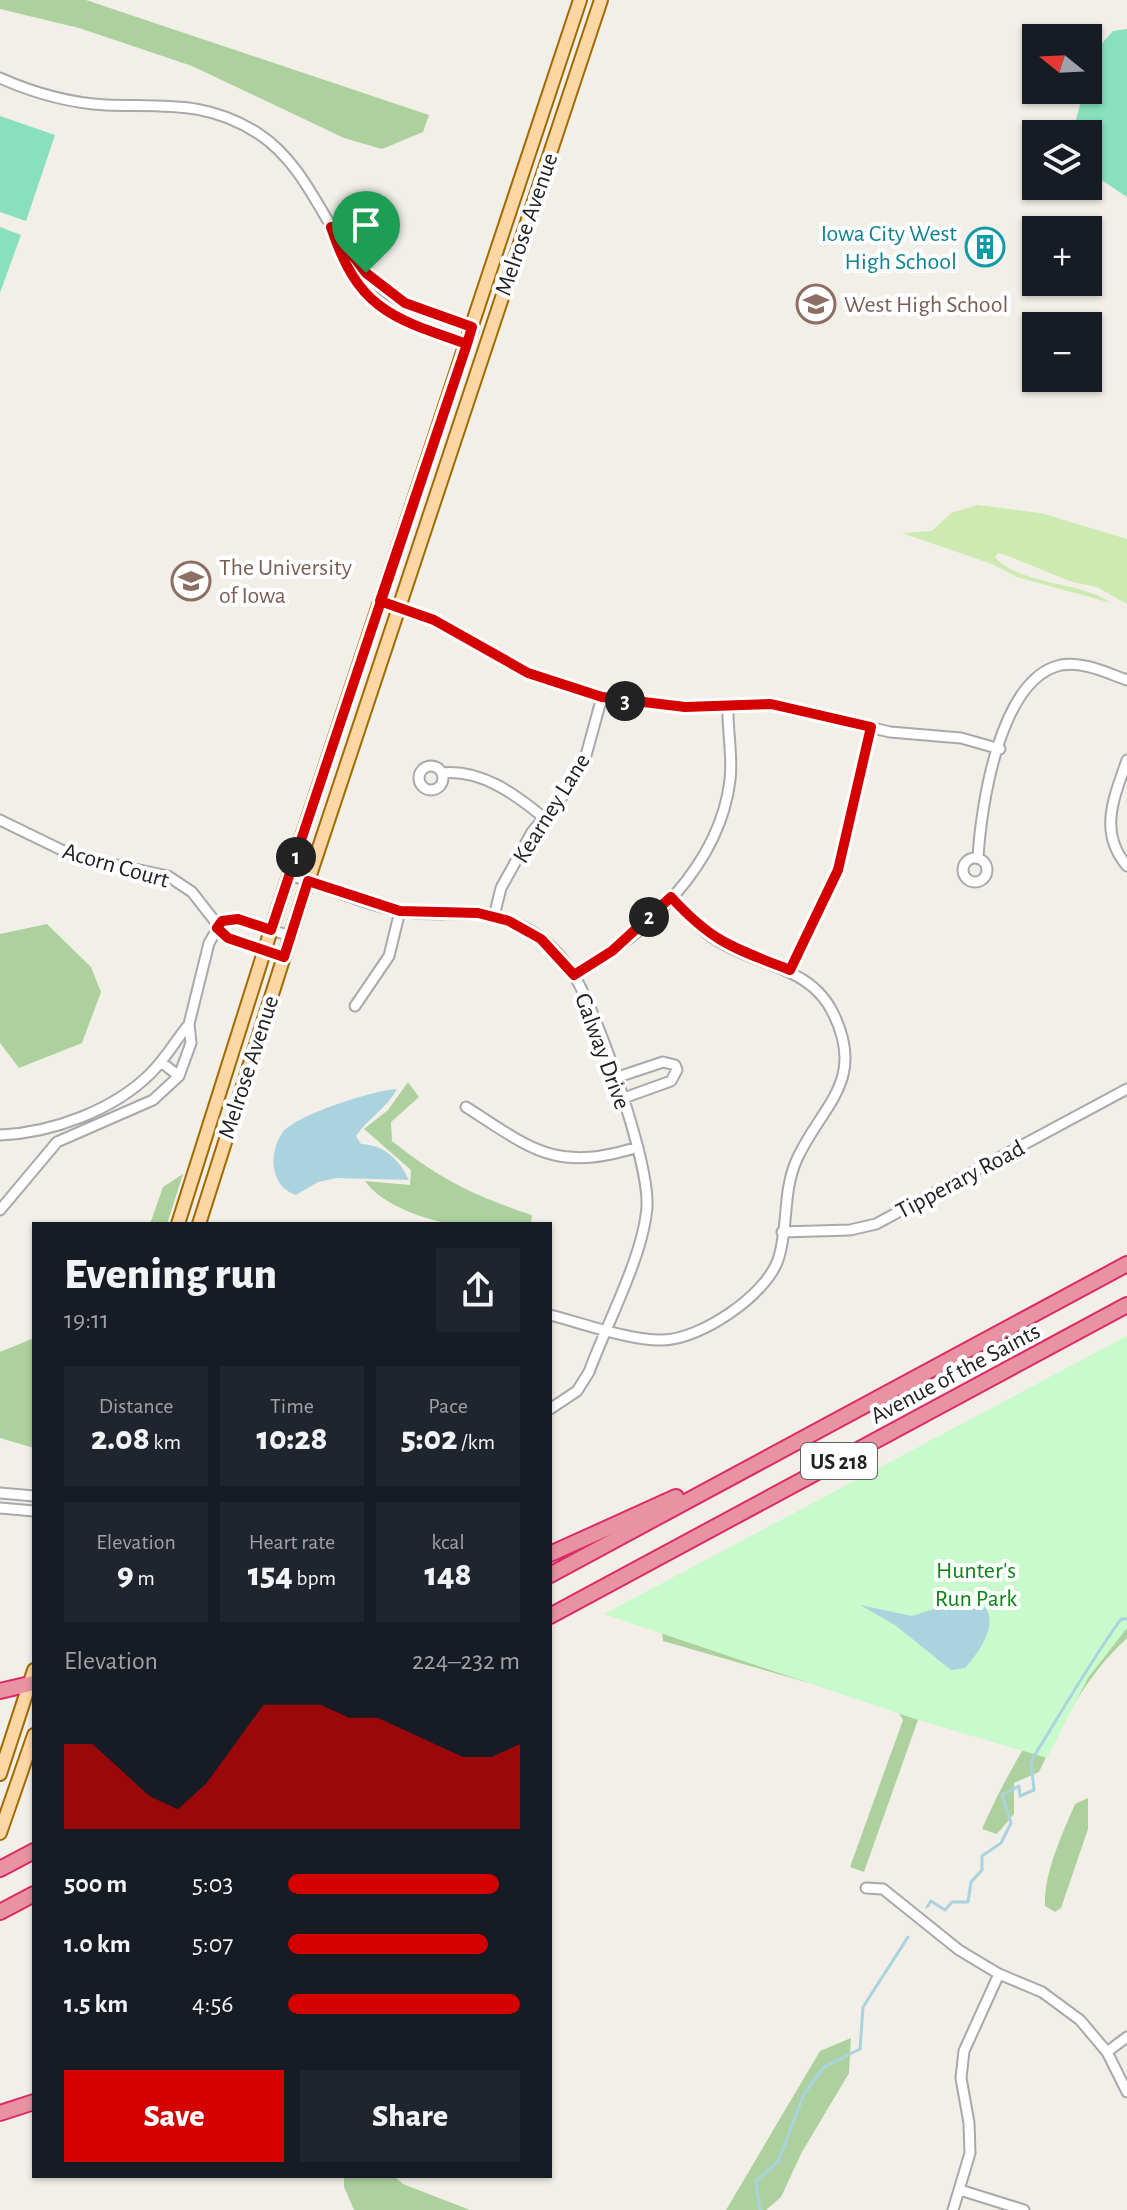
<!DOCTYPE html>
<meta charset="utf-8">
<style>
body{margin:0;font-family:"Alegreya Sans",sans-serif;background:#20242c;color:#f1f3f6;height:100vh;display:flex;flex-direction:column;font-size:30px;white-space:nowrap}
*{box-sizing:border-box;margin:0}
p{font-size:26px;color:#9ea1a6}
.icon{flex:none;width:44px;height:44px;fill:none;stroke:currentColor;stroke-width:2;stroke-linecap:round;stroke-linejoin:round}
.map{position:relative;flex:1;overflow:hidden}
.drawer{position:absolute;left:32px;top:1222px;width:520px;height:956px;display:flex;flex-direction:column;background:#171b24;border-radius:0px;box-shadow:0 2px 6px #0004}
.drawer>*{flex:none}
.needle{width:52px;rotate:288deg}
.buttons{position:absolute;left:1022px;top:24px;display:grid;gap:16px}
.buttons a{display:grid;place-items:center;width:80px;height:80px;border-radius:0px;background:#171b24;box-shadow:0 2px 6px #0004;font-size:40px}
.pin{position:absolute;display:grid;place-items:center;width:68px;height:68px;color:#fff;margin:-82px -34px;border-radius:50% 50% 50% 0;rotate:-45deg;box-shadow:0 0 8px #0007}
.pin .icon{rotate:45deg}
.km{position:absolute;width:40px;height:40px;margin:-20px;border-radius:50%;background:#222;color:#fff;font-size:22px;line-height:40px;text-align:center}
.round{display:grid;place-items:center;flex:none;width:84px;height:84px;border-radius:0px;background:#20242c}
.head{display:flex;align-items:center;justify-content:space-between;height:136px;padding:0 32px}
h1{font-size:44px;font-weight:800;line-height:60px}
.metrics{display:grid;grid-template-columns:repeat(3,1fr);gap:12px;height:136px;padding:8px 32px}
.metrics div{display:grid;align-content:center;border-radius:0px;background:#20242c;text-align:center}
.metrics b{font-size:34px;font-weight:800}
.metrics small{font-size:22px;font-weight:400}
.metrics p{font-size:22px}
.chart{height:224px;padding:16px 32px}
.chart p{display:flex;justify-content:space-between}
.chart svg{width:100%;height:144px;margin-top:8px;fill:#d40000;opacity:.7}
.button{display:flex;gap:16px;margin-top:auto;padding:16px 32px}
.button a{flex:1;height:92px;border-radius:0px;background:#d40000;color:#fff;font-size:32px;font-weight:800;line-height:92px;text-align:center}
.button a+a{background:#20242c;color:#f1f3f6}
ul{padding:0 32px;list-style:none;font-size:26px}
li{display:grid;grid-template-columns:128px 96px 1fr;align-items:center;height:60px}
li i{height:20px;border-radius:10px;background:#d40000}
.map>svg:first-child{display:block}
</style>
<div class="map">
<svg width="1127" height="2210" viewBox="0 0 1127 2210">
<rect width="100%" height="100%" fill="#f2efe9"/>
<path fill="#cdebb0" d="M977,505L1041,513L1127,539V604L1097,587L1072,582L1008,556L998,553L995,557C1018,585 1081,581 1111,603L1017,577L992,564L902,533L932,531L951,513Z"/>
<path fill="#add19e" d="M0,0H86L429,115L423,132L382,149L344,138L192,66L79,28L0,9Z
M47,924L91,967L101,992L82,1043L19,1068L0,1043V934Z
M408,1082L419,1097L391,1122L392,1141C440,1179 474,1196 532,1215L531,1224C506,1224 479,1227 454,1224C427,1221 380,1204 365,1181L410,1185L411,1170L364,1129L388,1110Z
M183,1174L167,1224H150L163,1187Z
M34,1338V1448L0,1438V1352Z
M1127,1544V1563L1089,1603L1063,1645L1018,1682L1007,1712L990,1735L919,1717L864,1872L850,1867L903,1720L896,1708L663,1641L662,1630L677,1621L699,1620L978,1716L999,1692L1053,1598Z
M1127,1594V1638C1085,1677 1063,1722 1039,1772L1014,1783V1814L997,1834L982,1829C1019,1744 1074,1670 1127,1594Z
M1088,1798V1829L1061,1908L1055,1912L1045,1906C1044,1872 1062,1835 1075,1804Z
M851,2038L849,2073L802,2152L781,2197L766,2210H726L820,2051Z
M344,2176H394L403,2184L470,2210H354L344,2187Z"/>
<path fill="#c8facc" d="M1127,1336V1628L1088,1678L1047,1758L912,1718L604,1614Z"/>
<path fill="#88e0be" d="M1127,29V197L1088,171V134H1072L1084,90H1088L1097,61L1096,50L1113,31Z
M0,116L55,135L26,221L0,212Z
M0,227L21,235L0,293Z"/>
<path fill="#aad3df" d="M397,1089C387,1108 368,1118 356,1136L361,1144C384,1145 399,1159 409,1180L336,1178L318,1182L296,1195C284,1191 276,1182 274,1168C272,1157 276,1142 282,1133C295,1115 374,1090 397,1089Z
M965,1599C1010,1605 983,1649 965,1668L951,1670L895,1625L860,1605L912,1616Z"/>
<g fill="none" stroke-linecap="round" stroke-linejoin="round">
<path stroke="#aad3df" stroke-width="3" d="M927,1907L931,1901L945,1910L952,1902H968L971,1882L982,1870V1856L1001,1843L1011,1823L1002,1795L1019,1786L1020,1796L1034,1790L1031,1761C1061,1713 1088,1665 1121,1619H1127
M760,2210L756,2181L778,2162L804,2094L824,2067L860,2049L863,2007L908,1937"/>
<g stroke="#a9a9a9" stroke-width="13">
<path id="minor" d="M0,78C34,93 69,103 106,105C164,107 207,100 259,134C313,170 326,238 373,282C400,307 439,315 472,327L473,331
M331,227C350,286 375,313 433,333C445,336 458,343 468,343
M380,601L434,620L528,673L602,697L685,707L771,704L890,732L961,738L1000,749
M1127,760C1114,798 1098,832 1127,866
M419 778a12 12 0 1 1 24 0a12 12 0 1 1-24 0Z
M442,773C481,769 515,794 543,817
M0,820L74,856L168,876L192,892L228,938L284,957
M963 870a12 12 0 1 1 24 0a12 12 0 1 1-24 0Z
M978,858C981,805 1000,678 1061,665C1083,661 1107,673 1127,680
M290,875C327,887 367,906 405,912C448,918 481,906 524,927C545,937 563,957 575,977C599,1017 649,1162 647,1206C644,1255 606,1325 589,1372L577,1391L550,1409
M494,916L501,888L532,832L566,792L585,759L602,697
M790,970L838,870L871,727
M574,975C646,935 720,865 730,780C733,755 727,730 728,706
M355,1006L389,956L400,911
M161,1062L179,1076
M615,1078L663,1062L675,1065L677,1070L671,1081L621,1099
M466,1107C532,1149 555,1173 638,1147
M0,1135C52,1133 114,1110 151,1073C166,1058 176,1040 189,1024
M0,1210L57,1142L153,1100L179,1076L191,1043L189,1024L209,943L222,921L238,919L290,936
M782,1232L850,1230L876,1224L1127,1089
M550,1315C582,1323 631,1341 663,1340C701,1339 765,1296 778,1260C789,1227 782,1192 797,1159C821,1106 866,1082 834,1015C813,969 765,967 725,945C703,934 688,915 671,897
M0,1493L34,1496
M0,1508L34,1511
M866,1888L883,1889L959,1950L999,1974L1042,1992L1080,2020L1107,2052L1127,2092
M1107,2052L1127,2037
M960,2190L1024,2210
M953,2210L970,2153L969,2123L961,2078L964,2051L999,1974"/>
</g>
<g stroke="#a06b00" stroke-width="16">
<path id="major" d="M178,1224L271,930L580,0
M199,1224L308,881L601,0
M0,1774L34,1670
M0,1833L34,1735"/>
</g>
<g stroke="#dc2a67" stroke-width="18">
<path id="highway" d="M550,1554L676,1497
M550,1575L1127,1264
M550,1616L1127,1305
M0,1691L34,1683
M0,1869L34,1851
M0,1912L34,1894
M0,2113L34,2102"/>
</g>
<use href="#minor" stroke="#fff" stroke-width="9"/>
<use href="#major" stroke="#fcd6a4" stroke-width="12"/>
<use href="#highway" stroke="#e892a2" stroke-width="14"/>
</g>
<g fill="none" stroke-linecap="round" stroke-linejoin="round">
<g stroke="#fff" stroke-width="16">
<path id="route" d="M366,273L405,303L472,327L467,344L271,930L238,919L222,921L217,928L228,938L284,957L308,881L400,911L478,913L509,921L541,939L574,975L612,951L671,897C713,943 734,948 790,970L838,870L871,727L771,704L685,707L602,697L528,673L434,620L380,601L464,353L467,344C391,318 358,309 331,227L366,273"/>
</g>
<use href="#route" stroke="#d40000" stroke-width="10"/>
</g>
<defs>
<g id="building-ring" transform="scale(2)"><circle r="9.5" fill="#fff" stroke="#0f9aa8" stroke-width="1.5"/><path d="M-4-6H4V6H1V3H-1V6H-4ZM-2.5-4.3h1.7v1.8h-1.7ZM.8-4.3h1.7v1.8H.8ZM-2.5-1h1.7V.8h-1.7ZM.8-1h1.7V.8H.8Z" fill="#0f9aa8"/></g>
<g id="school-ring" transform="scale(2)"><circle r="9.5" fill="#fff" stroke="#8d6e63" stroke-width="1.5"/><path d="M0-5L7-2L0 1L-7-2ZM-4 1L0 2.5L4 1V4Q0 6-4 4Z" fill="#8d6e63"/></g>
<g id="university-ring" transform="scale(2)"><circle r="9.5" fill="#fff" stroke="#8d6e63" stroke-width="1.5"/><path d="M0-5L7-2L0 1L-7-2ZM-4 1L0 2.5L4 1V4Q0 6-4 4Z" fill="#8d6e63"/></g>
</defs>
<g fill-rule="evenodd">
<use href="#building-ring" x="985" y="247"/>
<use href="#school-ring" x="816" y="304"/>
<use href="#university-ring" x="191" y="581"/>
</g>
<g text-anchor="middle" stroke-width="8" stroke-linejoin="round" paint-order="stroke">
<rect fill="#fff" stroke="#646464" stroke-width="2" x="801" y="1443" width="76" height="36" rx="6"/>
<g font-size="22" font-weight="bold" fill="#222">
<text x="839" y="1469">US 218</text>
</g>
<g font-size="24" fill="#222" stroke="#fff">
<text transform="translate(526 224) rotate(-71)" y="8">Melrose Avenue</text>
<text transform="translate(551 808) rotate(-58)" y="8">Kearney Lane</text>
<text transform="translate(116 865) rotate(16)" y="8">Acorn Court</text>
<text transform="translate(603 1051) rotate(70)" y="8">Galway Drive</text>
<text transform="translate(248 1067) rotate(-72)" y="8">Melrose Avenue</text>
<text transform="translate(960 1179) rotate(-28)" y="8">Tipperary Road</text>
<text transform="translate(955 1373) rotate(-28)" y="8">Avenue of the Saints</text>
</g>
<g font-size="24" fill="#0d838f" stroke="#fff" text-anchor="end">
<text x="957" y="241">Iowa City West<tspan x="957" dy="28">High School</tspan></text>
</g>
<g font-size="24" fill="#785e54" stroke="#fff" text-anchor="start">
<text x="844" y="312">West High School</text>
<text x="219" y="575">The University<tspan x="219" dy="28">of Iowa</tspan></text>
</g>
<g font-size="24" fill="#0c8416" stroke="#fff">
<text x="976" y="1578">Hunter's<tspan x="976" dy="28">Run Park</tspan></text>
</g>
</g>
</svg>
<div class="buttons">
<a><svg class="needle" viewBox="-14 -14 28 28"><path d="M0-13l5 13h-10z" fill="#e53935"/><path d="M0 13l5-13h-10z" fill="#9ea1a6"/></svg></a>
<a><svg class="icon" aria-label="layers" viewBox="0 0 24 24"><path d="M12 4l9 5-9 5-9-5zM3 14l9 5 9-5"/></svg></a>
<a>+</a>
<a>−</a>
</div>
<div class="pin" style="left:366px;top:273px;background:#1e9e55"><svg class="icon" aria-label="arrive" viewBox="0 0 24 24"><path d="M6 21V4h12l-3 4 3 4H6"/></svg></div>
<b class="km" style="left:296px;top:857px">1</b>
<b class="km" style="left:649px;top:917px">2</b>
<b class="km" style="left:625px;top:701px">3</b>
<section class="drawer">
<div class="head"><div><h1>Evening run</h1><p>19:11</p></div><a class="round"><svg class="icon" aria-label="share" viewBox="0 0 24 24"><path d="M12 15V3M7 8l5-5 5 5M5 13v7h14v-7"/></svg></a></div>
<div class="metrics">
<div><p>Distance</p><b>2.08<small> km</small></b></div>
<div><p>Time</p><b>10:28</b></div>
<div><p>Pace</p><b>5:02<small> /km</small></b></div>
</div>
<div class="metrics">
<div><p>Elevation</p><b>9<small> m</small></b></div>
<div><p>Heart rate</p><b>154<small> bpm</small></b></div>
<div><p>kcal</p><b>148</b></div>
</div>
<div class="chart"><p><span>Elevation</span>224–232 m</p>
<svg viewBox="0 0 160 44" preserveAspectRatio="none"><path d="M0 44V18L10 18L20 26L30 34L40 38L50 30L60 18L70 6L80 6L90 6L100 10L110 10L120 14L130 18L140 22L150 22L160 18V44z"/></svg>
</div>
<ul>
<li><b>500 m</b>5:03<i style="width:91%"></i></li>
<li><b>1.0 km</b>5:07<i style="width:86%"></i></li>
<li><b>1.5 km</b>4:56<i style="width:100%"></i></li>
</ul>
<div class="button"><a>Save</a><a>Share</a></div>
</section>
</div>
